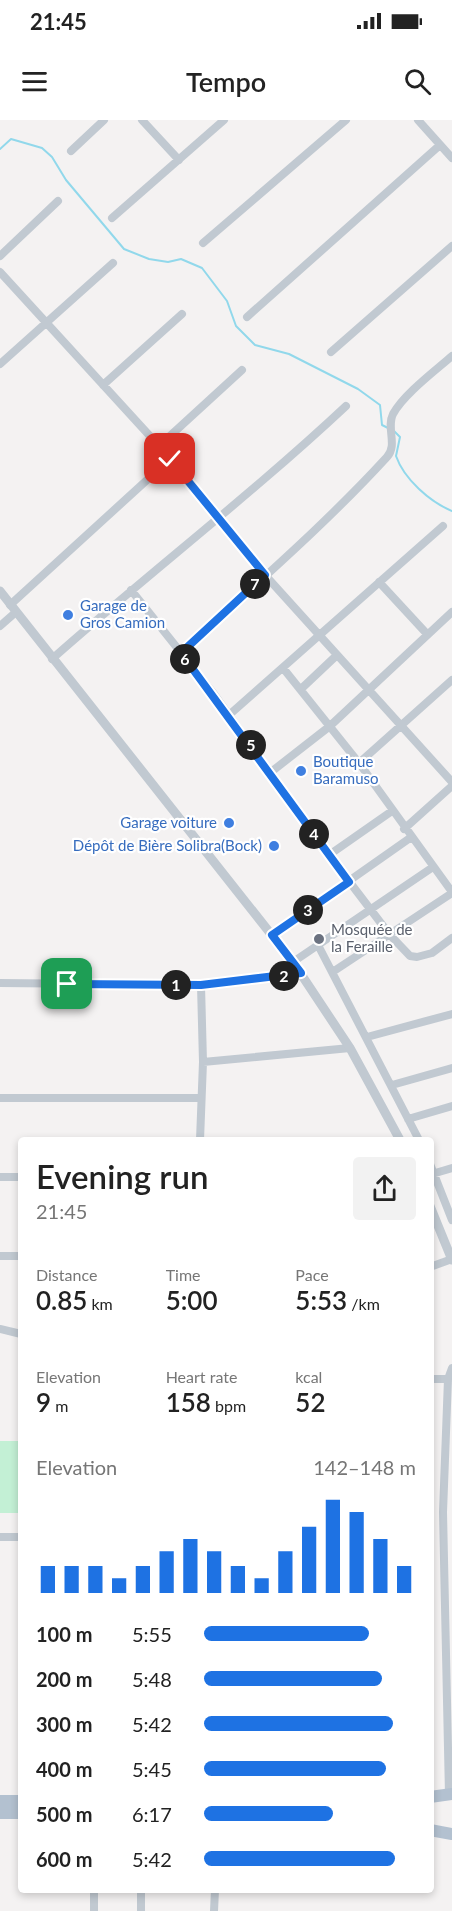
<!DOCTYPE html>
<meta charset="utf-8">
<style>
body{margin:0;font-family:Lato,sans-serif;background:#f2f2f2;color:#222;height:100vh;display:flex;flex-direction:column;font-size:22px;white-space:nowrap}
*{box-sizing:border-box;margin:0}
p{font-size:20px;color:#767676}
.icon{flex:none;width:33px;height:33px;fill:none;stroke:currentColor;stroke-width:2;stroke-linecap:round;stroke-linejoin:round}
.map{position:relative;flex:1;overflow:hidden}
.side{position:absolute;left:18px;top:1017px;width:416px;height:756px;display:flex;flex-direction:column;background:#fff;border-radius:6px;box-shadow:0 3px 9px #0003}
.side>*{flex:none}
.pin{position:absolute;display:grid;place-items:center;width:51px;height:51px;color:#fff;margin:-26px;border-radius:12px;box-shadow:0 3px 9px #0006}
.km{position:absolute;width:30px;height:30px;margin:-15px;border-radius:50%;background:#222;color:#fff;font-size:16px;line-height:30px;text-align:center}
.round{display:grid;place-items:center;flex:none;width:63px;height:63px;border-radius:6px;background:#f2f2f2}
.summary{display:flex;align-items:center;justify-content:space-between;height:102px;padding:0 18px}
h1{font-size:33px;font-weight:600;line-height:45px}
.stats{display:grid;grid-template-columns:repeat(3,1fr);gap:9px;height:102px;padding:6px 18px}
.stats div{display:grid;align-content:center}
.stats b{font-size:26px;font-weight:600}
.stats small{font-size:16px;font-weight:400}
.stats p{font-size:16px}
.chart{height:168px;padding:12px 18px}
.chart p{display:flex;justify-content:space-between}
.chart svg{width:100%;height:108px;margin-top:6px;stroke:#1e72e3;stroke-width:6}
ul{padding:0 18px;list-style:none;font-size:20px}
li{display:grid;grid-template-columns:96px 72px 1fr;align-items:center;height:45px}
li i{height:15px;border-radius:8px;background:#1e72e3}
.status{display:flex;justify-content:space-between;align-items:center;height:42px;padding:0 30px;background:#fff;direction:ltr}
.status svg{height:16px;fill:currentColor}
header{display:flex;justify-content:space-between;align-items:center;height:78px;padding:0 18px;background:#fff;font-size:27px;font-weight:600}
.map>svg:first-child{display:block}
</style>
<div class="status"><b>21:45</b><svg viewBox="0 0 49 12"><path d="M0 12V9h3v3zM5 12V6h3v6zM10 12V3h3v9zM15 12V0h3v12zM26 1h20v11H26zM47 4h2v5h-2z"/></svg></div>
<header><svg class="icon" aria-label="menu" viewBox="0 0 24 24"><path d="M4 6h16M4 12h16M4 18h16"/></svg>Tempo<svg class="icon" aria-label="search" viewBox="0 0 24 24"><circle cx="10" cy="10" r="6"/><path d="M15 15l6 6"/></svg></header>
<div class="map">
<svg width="452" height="1791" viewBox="0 0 452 1791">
<rect width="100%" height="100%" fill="#f4f2f2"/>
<path fill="#c3f0d5" d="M0,1321H21V1393H0Z"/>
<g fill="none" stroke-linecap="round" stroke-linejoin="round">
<path stroke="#91d8eb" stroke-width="2" d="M0,29L11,19L42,28L52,37L66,60L124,129L149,139L168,142L181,139L202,148L227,181L236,206L255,225L289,234L358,269L380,285L382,305L388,308
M393,310L400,317L396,336C404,359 430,382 452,391"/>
<path stroke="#c1c9d1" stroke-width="8" d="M142,0L179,40
M418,0L452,38
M71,31L104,0
M112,98L224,0
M203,123L346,0
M0,136L58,81
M0,152L159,326L265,455L452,662
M247,197L440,25
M331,232L452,126
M0,244L113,143
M103,265L182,194
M159,326L242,250
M379,462L427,514
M131,470L214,574L329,735L390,815L410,836L417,837L432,833L452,818
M10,485L170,339
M0,506L16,492
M181,533C250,469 323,407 387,337C398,325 386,308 393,294C404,274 435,251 452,236
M52,539C149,453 252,374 346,286
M283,548L359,643L452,772
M301,569L337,535
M229,595L443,406
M359,643L452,560
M271,652L330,606L452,492
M404,709L452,666
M329,735L392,691
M272,815L410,718
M319,827L419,1020
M293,842L433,747
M334,851L452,773
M0,863L201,865L301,853
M367,917L452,894
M203,942L350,928
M392,965L452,948
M0,978H200
M408,999L452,986
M200,1020L203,942L201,865
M430,1044L452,1100
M432,1054L452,1048
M0,1057H21
M0,1136H21
M430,1147L452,1139
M0,1209L21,1214
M430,1259H448
M0,1417H21
M449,1675L443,1392L448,1259L452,1248
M94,1770V1791
M141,1791V1770
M214,1791L215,1770"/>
<path stroke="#c1c9d1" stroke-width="9" d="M0,471L293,842L350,928L400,1020
M430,1086L452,1140"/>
<path stroke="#b3c1d0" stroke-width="12" d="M430,1677L452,1674
M0,1681H21
M0,1693H21
M430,1710L452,1714"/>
</g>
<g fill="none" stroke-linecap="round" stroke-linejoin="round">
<g stroke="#fff" stroke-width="12">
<path id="route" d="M67,864L201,865L301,853L272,815L349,762L181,533L265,455L170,339"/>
</g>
<use href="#route" stroke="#1e72e3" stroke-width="8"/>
</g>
<g fill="#3f7fe0" stroke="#fff" stroke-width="2">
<circle cx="68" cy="495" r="6"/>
<circle cx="301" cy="651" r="6"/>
<circle cx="229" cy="703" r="6"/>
<circle cx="274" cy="726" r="6"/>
</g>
<circle fill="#6b7280" stroke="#fff" stroke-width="2" cx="319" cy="819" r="6"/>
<g text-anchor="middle" stroke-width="4.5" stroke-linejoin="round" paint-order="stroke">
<g font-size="15" fill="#366cbe" stroke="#fff" text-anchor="start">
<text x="80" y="491">Garage de<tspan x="80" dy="17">Gros Camion</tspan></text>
<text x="313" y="647">Boutique<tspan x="313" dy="17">Baramuso</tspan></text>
<text x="217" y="708" text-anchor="end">Garage voiture</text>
<text x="262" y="731" text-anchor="end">Dépôt de Bière Solibra(Bock)</text>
</g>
<g font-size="15" fill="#5b616d" stroke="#fff" text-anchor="start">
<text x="331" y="815">Mosquée de<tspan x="331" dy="17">la Feraille</tspan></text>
</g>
</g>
</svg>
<div class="pin" style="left:67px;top:864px;background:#1e9e55"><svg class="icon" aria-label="arrive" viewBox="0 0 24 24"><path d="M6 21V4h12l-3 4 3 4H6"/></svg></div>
<div class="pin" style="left:170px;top:339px;background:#d93025"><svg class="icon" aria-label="check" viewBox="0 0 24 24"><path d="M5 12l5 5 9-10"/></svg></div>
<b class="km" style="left:176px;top:865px">1</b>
<b class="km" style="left:284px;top:856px">2</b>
<b class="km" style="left:308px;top:790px">3</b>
<b class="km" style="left:314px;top:714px">4</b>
<b class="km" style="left:251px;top:625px">5</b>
<b class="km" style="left:185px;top:539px">6</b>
<b class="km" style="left:255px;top:464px">7</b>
<section class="side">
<div class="summary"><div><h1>Evening run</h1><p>21:45</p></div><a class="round"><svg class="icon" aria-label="share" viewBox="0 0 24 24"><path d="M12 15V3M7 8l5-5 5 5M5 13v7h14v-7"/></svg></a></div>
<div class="stats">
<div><p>Distance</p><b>0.85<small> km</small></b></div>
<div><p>Time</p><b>5:00</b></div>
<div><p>Pace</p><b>5:53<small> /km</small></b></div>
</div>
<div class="stats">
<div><p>Elevation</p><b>9<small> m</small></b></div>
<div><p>Heart rate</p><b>158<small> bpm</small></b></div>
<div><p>kcal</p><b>52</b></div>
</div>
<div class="chart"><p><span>Elevation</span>142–148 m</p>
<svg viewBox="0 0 160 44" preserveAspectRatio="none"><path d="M5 44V33M15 44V33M25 44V33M35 44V38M45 44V33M55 44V27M65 44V22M75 44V27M85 44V33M95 44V38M105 44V27M115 44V17M125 44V6M135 44V11M145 44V22M155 44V33"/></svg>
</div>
<ul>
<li><b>100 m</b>5:55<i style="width:78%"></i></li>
<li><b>200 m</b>5:48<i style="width:84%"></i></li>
<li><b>300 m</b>5:42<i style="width:89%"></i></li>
<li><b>400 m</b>5:45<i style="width:86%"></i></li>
<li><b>500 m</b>6:17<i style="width:61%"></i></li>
<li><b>600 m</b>5:42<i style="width:90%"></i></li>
</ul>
</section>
</div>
